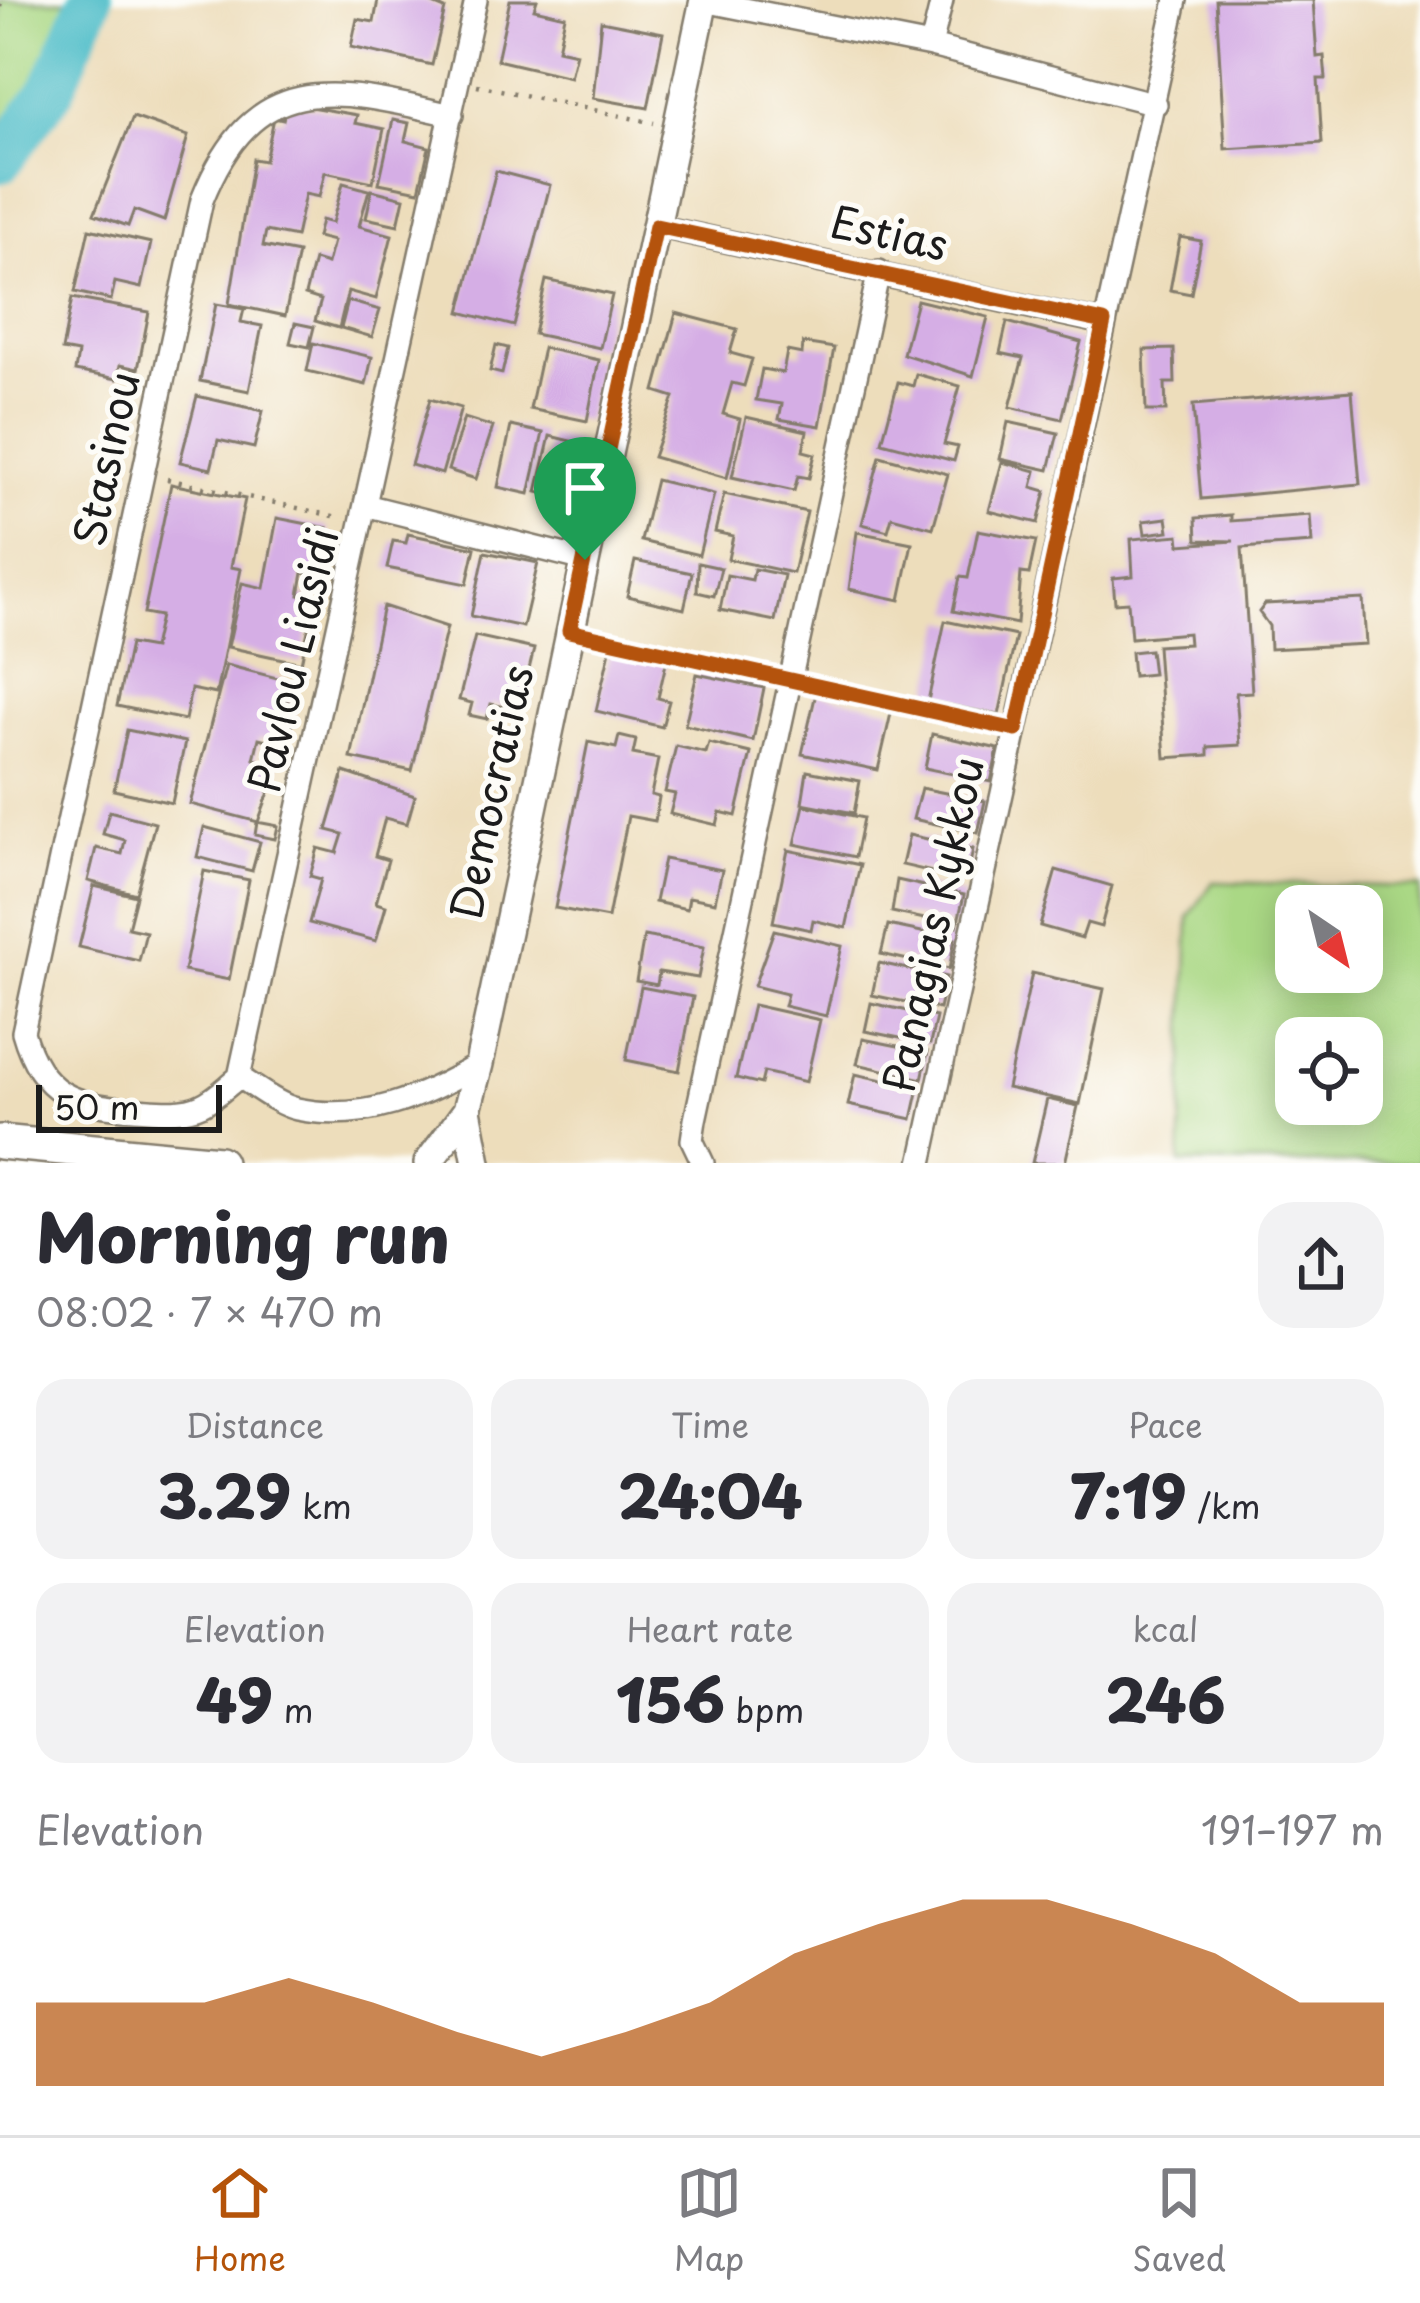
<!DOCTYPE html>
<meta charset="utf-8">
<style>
body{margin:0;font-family:"Playpen Sans",sans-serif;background:#f2f2f3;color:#2b2b33;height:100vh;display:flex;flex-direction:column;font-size:45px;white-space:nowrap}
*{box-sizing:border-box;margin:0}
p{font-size:39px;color:#7c7c81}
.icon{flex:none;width:66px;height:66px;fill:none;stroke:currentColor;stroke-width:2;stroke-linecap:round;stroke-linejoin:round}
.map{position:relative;height:1163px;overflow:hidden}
.details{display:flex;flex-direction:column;background:#fff;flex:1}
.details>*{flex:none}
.needle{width:78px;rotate:145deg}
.controls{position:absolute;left:1275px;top:885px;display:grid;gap:24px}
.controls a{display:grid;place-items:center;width:108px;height:108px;border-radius:24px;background:#fff;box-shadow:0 6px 30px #0003;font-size:60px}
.scale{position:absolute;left:36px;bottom:30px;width:186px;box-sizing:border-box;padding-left:12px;border:6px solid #1c1c1c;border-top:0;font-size:33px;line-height:42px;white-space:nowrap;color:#1c1c1c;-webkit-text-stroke:9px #fdfcf7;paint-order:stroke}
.pin{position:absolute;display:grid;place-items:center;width:102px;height:102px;color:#fff;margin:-123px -51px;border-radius:50% 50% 50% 0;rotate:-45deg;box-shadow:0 0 12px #0007}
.pin .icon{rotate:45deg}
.round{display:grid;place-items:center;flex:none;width:126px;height:126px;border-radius:36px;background:#f2f2f3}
.overview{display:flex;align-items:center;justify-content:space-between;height:204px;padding:0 36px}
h1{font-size:66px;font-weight:800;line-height:90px}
.stats{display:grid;grid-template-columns:repeat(3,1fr);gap:18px;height:204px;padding:12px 36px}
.stats div{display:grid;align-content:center;border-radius:30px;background:#f2f2f3;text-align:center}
.stats b{font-size:60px;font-weight:800}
.stats small{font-size:33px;font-weight:400}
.stats p{font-size:33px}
.chart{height:336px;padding:24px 36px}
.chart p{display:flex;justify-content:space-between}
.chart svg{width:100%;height:216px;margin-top:12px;fill:#b45309;opacity:.7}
.dock{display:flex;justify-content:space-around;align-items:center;height:168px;border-top:3px solid #e1e1e2;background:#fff;font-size:33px;color:#7c7c81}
.dock a{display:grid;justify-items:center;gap:6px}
.dock .selected{color:#b45309}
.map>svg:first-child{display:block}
</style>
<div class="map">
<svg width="1420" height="1163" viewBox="0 0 1420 1163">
<rect width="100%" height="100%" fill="#fdfcf7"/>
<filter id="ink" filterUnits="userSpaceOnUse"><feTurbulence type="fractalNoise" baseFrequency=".00833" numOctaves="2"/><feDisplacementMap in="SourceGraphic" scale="24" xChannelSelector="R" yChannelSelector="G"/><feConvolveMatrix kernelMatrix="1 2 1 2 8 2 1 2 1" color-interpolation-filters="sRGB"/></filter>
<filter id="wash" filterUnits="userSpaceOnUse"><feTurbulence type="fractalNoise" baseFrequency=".004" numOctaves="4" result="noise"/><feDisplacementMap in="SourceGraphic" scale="48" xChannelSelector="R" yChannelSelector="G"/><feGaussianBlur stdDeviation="2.7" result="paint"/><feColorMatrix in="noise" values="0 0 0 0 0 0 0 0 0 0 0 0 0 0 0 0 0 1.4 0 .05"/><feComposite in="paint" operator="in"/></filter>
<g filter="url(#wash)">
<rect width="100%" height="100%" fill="#edddbb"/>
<path fill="#aad885" stroke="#637a50" stroke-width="3" fill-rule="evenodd" d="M0,0H67L41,78L0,147Z
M1213,882L1420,887V1163H1180L1189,917ZM1362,906V972H1296V906ZM1362,1038V1104H1296V1038Z"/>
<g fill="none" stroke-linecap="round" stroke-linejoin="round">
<path stroke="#50bec9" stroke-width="45" d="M0,161L52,90L90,0"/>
</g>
<g id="blocks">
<path fill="#d5aee5" d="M378,0H423L445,9L432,65L351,47L357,19L374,22Z
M510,0H537L534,9L565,16L558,49L576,53L570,77L497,60Z
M1216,0H1313L1317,57L1324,56L1326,79H1318L1322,143L1225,149Z
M601,21L663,33L648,108L593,98Z
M287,103L357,115L355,123L384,129L373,182L325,172L319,197L305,194L296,237L266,231L263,246L298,253L285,316L229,304L253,159L265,161L274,118L283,120Z
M133,117L188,136L164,221L134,210L128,226L94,214Z
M393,120L409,123L405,141L429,147L419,191L379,183Z
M496,171L550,185L514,326L460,312Z
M343,183L369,190L359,226L392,235L376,299L348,291L339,328L315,321L321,300L305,295L314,260L327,264L333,241L317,237L321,220L332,223Z
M372,190L404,198L398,225L366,218Z
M89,229L151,243L141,288L115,282L111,300L75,292Z
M1180,237L1201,241L1191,294L1170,290Z
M546,280L612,295L600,348L534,334Z
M72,298L149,312L138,369L120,365L117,379L75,371L78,353L62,350Z
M917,300L988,317L973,376L903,354Z
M348,301L380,310L372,337L341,328Z
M216,304L244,309L241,322L262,326L249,391L200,381Z
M676,313L737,329L730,353L752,359L744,386L732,383L723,414L740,419L727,478L653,457L674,397L655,391Z
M1007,322L1081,342L1062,419L1010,407L1023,358L1000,353Z
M295,323L314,327L309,347L290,343Z
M313,343L372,357L366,385L307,371Z
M803,343L834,348L820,426L779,419L782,404L756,400L762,369L783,373L787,351L802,354Z
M496,345L508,348L502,374L490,371Z
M543,348L599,360L587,421L530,409Z
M1174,349L1175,383H1165L1166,411H1146L1144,350Z
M916,374L960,386L944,444L958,447L954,461L882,442L898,382L913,386Z
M1352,391L1360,484L1201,499L1193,405Z
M197,396L263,411L254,448L218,440L211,469L180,462Z
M430,399L461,408L442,474L411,465Z
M746,417L807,431L803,451L815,454L809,478L798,476L794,491L732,477Z
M464,418L493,427L476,479L448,470Z
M1008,422L1058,433L1049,470L1000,459Z
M511,426L543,433L529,494L498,487Z
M550,436L579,443L567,499L537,492Z
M880,456L948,474L933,528L892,517L888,531L862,524Z
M1002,462L1036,471L1032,487L1046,491L1038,523L989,511Z
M656,480L714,494L699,555L641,541Z
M171,484L245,499L231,567L241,569L216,694L191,689L185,720L117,706L130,644L153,648L160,616L144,613Z
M724,494L807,512L793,573L728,559L733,536L715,532Z
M1231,515V521L1310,515L1312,543L1242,548L1252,692L1236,693L1240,745L1208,747V755L1165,758L1157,646L1189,644L1188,633L1131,638L1128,602L1115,603L1113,578L1133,576L1131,539L1179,535L1180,545L1234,541L1197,540L1196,518Z
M277,518L328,528L323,577L303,573L299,595L308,597L303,619L310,621L301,663L228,647L242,583L264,588Z
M1167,518L1169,531L1145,534L1143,521Z
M978,530L1036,541L1029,574L1021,573L1017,624L953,611L960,577L968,578Z
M857,532L912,543L900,600L849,589Z
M408,534L475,548L467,584L387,568L393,541L406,543Z
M485,552L538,563L523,627L471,616Z
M635,561L692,573L684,609L627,596Z
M698,563L721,568L714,596L697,592Z
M754,569L784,575L775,621L720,610L727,575L752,580Z
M1363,599L1366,644L1270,649L1269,626L1259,612L1265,604Z
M383,606L447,627L412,771L351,758Z
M945,621L1016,636L999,715L928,701Z
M475,636L534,649L519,710L491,704L487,719L469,715L472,703L459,700Z
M611,646L667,659L658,698L669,701L662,727L596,711Z
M1150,650L1153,674L1133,676L1131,652Z
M226,665L289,681L284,701L297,704L291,729L280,726L276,742L259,738L254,759L279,765L258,822L190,804Z
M697,674L764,688L753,741L685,725Z
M816,693L892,709L878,770L802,754Z
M127,730L185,742L172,803L114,790Z
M932,734L998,749L991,782L925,768Z
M619,736L636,740L633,754L658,759L651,795L659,797L655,821L628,816L608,918L555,908L588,742L616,748Z
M709,743L751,753L736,816L720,812L717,825L670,814L675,794L665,792L676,746L706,753Z
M807,771L860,781L854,813L802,803Z
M344,772L415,796L407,824L385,818L375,856L388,860L376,903L386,906L376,941L309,923L321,879L310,876L318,848L337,853L343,834L327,830Z
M921,788L985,801L978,833L913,819Z
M804,805L863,818L855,857L795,844Z
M109,811L155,823L136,894L88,881L96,848L122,854L125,840L103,834Z
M257,822L278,826L275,839L255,835Z
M204,827L260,842L252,871L197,857Z
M909,835L973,849L967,880L902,865Z
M788,850L860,865L846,928L813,920L811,930L773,922Z
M664,859L722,870L715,902L689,897L687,909L655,902Z
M1056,870L1112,886L1101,927L1087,923L1082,938L1040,926Z
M204,871L249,880L229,980L184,971Z
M897,880L964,895L957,926L892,912Z
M94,886L136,896L128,928L146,932L139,961L79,947Z
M888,925L955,939L949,969L881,954Z
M774,930L842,946L826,1016L784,1006L787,994L754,986Z
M644,936L704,947L698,978L659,972L657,985L636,981Z
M879,963L946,977L939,1009L872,995Z
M1032,973L1104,989L1080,1104L1007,1088Z
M641,987L693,997L679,1071L626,1060Z
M871,1003L936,1017L930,1044L865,1031Z
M753,1005L820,1020L806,1082L764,1072L761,1084L736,1078Z
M863,1039L928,1052L922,1079L857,1064Z
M855,1074L919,1088L912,1119L848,1105Z
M1047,1099L1078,1106L1065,1163H1032Z"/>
</g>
</g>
<g filter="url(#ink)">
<use href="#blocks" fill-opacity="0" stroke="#847c6c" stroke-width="3"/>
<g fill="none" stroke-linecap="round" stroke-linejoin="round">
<g stroke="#847c6c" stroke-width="26">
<path id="minor" d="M704,1L931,46L1156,104
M931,46L942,0
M452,115C334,88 255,67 202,200L23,1032C41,1096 75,1105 135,1109C156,1110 182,1114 201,1105C215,1099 227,1086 239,1077L476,0
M656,226L1104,323
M369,506L585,560
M239,1077C256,1087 278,1105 297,1109C363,1123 424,1097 479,1064
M703,1163L692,1140L695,1120L879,271
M921,1163L1176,0"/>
</g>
<g stroke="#847c6c" stroke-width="32">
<path id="tertiary" d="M467,1110L477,1163
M428,1163L467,1110L479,1064L704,0"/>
</g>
<g stroke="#847c6c" stroke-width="38">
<path id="primary" d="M0,1142L219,1163"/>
</g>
<path stroke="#847c6c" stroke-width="4.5" stroke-dasharray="3 9" stroke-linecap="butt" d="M0,7L2,0
M477,85L654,123
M167,479L338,517
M594,637L769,678
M810,687L992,726"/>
<use href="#minor" stroke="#fff" stroke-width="21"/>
<use href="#tertiary" stroke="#fff" stroke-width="27"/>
<use href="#primary" stroke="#fff" stroke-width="33"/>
</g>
</g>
<g fill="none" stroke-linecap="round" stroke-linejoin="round" filter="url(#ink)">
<g stroke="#fff" stroke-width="24">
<path id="route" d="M656,226L1104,322L1016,730L569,631Z"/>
</g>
<use href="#route" stroke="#b45309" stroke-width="15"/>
</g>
<g text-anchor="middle" stroke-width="10" stroke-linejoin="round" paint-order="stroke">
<g font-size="42" fill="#1c1c1c" stroke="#fdfcf7">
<text transform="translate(889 234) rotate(12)" y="15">Estias</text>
<text transform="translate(107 459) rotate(-78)" y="15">Stasinou</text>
<text transform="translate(294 660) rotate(-77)" y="15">Pavlou Liasidi</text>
<text transform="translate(492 793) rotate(-78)" y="15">Democratias</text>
<text transform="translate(934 925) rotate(-78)" y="15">Panagias Kykkou</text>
</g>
</g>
</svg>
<div class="controls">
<a><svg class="needle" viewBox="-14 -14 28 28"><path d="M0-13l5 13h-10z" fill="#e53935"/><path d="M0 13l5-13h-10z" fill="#7c7c81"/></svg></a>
<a><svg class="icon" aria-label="locate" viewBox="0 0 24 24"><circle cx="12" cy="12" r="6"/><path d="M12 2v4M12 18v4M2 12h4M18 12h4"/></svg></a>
</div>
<div class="scale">50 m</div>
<div class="pin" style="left:585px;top:560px;background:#1e9e55"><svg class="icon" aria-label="arrive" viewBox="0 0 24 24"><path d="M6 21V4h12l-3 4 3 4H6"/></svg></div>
</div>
<section class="details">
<div class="overview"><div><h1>Morning run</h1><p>08:02 · 7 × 470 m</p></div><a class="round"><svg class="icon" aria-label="share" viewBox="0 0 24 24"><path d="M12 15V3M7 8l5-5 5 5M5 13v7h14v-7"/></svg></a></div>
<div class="stats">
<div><p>Distance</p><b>3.29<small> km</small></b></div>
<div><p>Time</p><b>24:04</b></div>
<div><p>Pace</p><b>7:19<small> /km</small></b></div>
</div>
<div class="stats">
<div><p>Elevation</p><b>49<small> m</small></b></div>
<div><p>Heart rate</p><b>156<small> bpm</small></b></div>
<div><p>kcal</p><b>246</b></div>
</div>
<div class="chart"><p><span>Elevation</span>191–197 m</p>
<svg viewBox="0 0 160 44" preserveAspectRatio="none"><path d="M0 44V27L10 27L20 27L30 22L40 27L50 33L60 38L70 33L80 27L90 17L100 11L110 6L120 6L130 11L140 17L150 27L160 27V44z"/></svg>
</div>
</section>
<nav class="dock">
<a class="selected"><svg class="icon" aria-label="home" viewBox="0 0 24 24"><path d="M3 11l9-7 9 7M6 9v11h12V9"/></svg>Home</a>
<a><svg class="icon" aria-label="map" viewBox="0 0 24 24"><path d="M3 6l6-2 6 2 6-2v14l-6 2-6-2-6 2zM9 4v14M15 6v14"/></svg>Map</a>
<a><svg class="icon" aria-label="saved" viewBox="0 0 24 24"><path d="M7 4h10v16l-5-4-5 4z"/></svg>Saved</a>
</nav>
